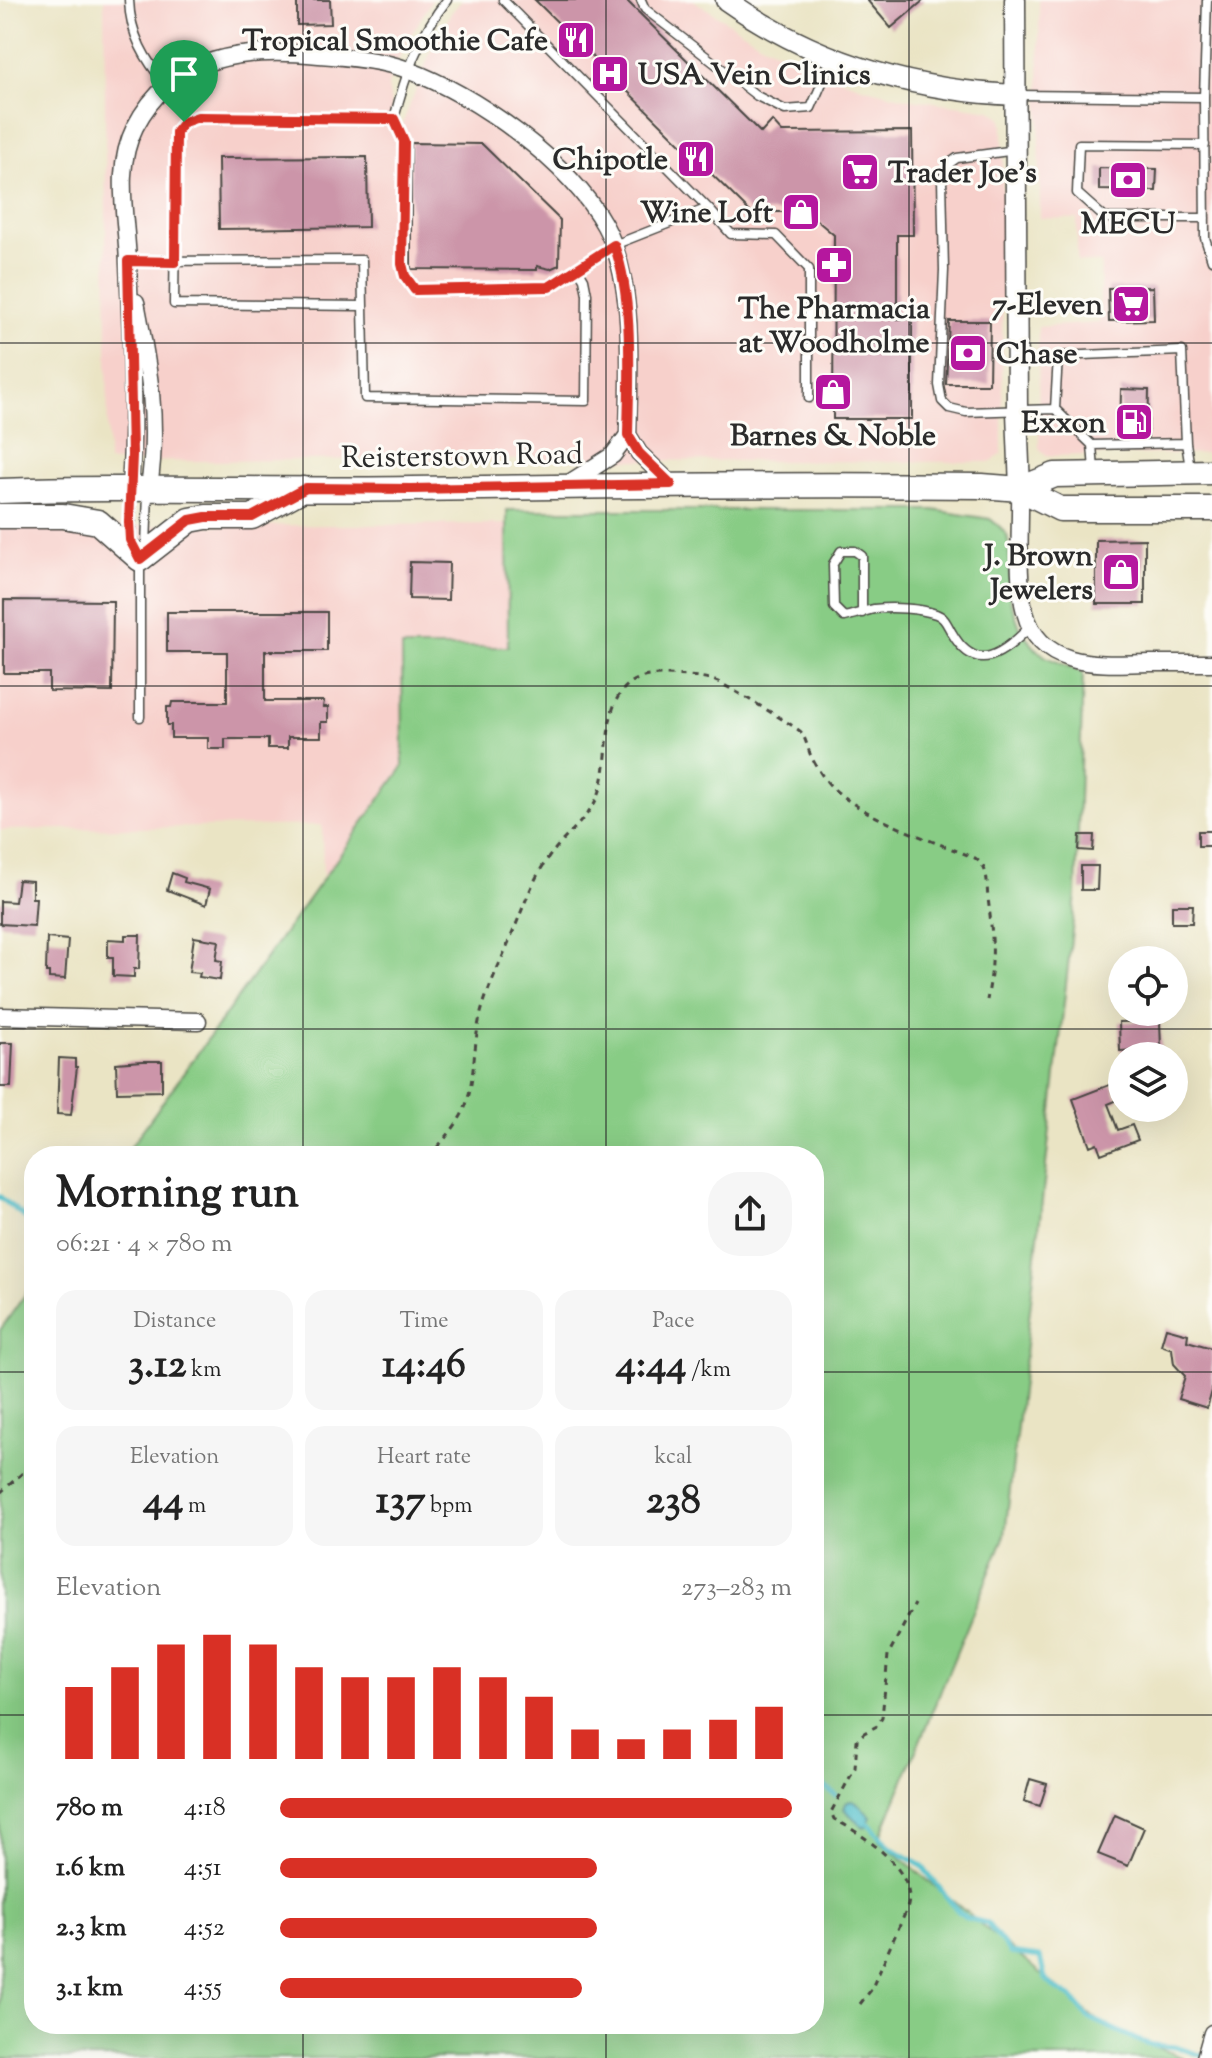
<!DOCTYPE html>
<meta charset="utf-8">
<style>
body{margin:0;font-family:"Sorts Mill Goudy",serif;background:#f6f6f6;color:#222;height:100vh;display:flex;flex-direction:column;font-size:30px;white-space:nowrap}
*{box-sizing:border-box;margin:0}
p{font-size:26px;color:#767676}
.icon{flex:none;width:44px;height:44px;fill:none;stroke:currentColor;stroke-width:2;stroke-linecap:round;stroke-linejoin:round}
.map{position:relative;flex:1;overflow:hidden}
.sheet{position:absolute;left:24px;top:1146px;width:800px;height:888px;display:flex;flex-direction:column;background:#fff;border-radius:32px;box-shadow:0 8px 32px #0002}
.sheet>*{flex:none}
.buttons{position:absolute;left:1108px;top:946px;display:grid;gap:16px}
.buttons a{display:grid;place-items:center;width:80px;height:80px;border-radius:50%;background:#fff;box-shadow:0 8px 32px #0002;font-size:40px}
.pin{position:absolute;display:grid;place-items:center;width:68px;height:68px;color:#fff;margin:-82px -34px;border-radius:50% 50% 50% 0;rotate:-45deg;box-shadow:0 0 8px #0007}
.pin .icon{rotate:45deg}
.round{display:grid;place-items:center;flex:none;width:84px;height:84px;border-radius:32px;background:#f6f6f6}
.head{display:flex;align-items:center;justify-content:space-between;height:136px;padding:0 32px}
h1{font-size:44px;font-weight:700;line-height:60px}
.figures{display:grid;grid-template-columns:repeat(3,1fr);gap:12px;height:136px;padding:8px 32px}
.figures div{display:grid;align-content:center;border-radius:20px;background:#f6f6f6;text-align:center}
.figures b{font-size:40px;font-weight:700}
.figures small{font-size:22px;font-weight:400}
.figures p{font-size:22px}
.chart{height:224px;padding:16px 32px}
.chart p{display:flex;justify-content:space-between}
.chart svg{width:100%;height:144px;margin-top:8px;stroke:#d93025;stroke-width:6}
ul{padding:0 32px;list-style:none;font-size:26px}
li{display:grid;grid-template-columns:128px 96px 1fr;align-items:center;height:60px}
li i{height:20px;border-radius:10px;background:#d93025}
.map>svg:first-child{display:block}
</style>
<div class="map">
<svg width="1212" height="2058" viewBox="0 0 1212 2058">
<rect width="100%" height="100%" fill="#fdfcf7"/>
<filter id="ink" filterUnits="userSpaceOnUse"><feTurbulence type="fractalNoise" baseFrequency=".0125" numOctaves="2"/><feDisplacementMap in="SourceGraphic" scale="16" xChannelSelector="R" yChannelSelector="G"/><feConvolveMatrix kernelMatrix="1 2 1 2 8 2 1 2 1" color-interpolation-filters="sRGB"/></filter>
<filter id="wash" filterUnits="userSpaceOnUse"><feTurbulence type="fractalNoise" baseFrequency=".006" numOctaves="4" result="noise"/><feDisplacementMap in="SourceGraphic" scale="32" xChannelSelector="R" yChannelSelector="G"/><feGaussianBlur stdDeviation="1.8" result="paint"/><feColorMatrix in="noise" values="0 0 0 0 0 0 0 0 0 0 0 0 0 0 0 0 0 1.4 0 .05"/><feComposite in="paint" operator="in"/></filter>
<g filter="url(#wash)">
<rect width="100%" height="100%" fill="#eae4c4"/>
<path fill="#f7d0cb" d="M104,0H432L403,48L388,85L396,140L431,51L451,13L462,0H693L759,42L801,63L862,87L905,98L991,110L1001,117L1003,124L1002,453L992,462H982L391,459L108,462Z
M1039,0H1212V453L1046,456L1039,448L1038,327L1099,323L1101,263L1077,262V219L1040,218Z
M507,524L508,647H402L403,767L323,879L322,825L0,830V527Z"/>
<path fill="#88cc85" stroke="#5a7c58" stroke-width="2" d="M507,510H933L990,519L1000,527L1007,535L1009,546L1010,600L1021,630L1036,649L1046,657L1083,673L1076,894L1005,1535L879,1840L1105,2027L1184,2058H0V1330L34,1282V2024H814V1156H124L403,767L402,647H508Z"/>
<path fill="#53c0cb" stroke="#3f767b" stroke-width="2" d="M850,1801L856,1802L871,1817L867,1826L863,1827L844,1809L846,1803Z"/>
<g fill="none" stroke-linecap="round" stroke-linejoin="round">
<path stroke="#53c0cb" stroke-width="5" d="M0,1197L34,1225
M814,1778L835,1795
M869,1824L890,1847L922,1866L957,1910L966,1918L987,1923L1010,1953L1040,1957L1045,1978L1055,1988L1071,1997L1089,2018L1137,2040L1152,2045L1176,2047L1203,2056"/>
</g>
<g id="blocks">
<path fill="#cc95a9" d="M297,0H330L331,24L297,25Z
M535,0H626L761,133L772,121L782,132L912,131L913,235H897V319H912V419H833L834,235L807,212H750Z
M867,0H924L891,28Z
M411,143L482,144L560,220L559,265L550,269L537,266V270L411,269Z
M367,157L368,227L219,229L218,158Z
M1099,168L1157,169L1156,191L1099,190Z
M1153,287L1154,320L1109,321L1108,288Z
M949,321H990L989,384H946Z
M1121,389L1149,390L1148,437H1120Z
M1145,539V604H1096V540Z
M410,562L449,563L448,600L409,599Z
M4,600L113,601L112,692L49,691V673H4Z
M167,612H327V651H265V701H324L323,707H328V722H321V737H288V748H268V739H225V749H208V738H171V725H167V707H171L172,702H227V652H167Z
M1198,831H1212V846H1198Z
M1080,835H1094L1093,851L1079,850Z
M1081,866H1098L1097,890H1081Z
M172,873L185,878L184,882L210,889L206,905L167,890Z
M18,880L32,881V898H36L34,926L0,924V901L15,902Z
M1172,905H1193L1192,923H1172Z
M125,935H140L139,969H134V977L113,976V957H108V939L125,940Z
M194,937L219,941L216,960L222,961L220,980L199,977L200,973L189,972Z
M47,938L68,940L65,979L49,978V972H46Z
M1160,1021L1161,1049L1120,1051L1119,1022Z
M0,1043H13L11,1087H0Z
M59,1058L75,1059V1067H77L71,1115L57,1114Z
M143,1061H162V1091L117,1092L116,1063Z
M1112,1084L1118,1100L1108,1104L1118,1130L1132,1125L1138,1140L1101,1154L1097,1143L1090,1146L1073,1099Z
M1166,1328L1188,1334L1187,1341L1212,1348V1391L1207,1408L1178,1399L1185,1376L1174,1364L1172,1349L1161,1345Z
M1030,1779L1047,1784L1040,1806L1024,1801Z
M1115,1815L1144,1828L1128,1866L1098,1854Z"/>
</g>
</g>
<g filter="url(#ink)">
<use href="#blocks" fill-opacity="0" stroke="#484742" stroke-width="2"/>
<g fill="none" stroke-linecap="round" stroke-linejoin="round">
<g stroke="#484742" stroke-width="11">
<path id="service" d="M129,0C130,35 145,60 167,86
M503,0L708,208L731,234L776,235L809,269V398
M641,0L645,9L757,96L785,110L811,108L832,60
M1017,95L1204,97L1205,238L1212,260
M1204,97L1207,0
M394,119L404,141L402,264L405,276L415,290L549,287L614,245L708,208
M1205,145L1079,144L1077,193L1105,218H1205
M1016,150L957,158L950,163L942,179L944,270L939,385L942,401L949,408L966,412L1055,409
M128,261L362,260L365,398L586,401L587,294L584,279L578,269
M363,306L174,304L176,132L184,122L198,117L394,119C405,76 419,35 447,0
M1092,445L1186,443
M1094,470L1092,445L1055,409L1058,356L1182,351L1186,443L1190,468
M130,492L131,542
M146,547L148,493
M140,561V717
M862,613V556L855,551H841L833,564L834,607L844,617C854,615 864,611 874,609C892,607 919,608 936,614C945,617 947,625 952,633C977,677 1004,652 1030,627"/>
</g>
<g stroke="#484742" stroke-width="19">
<path id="minor" d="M136,302C149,369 159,420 149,488
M566,485L613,455L628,435
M130,488C135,414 131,338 128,264C127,217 113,171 135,127C173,53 246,48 319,55C348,57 381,60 408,70C477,96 569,161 605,226C636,283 629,370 628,435L639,453L671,484
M1020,489C1021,523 1016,581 1025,612C1040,671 1103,664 1150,663C1171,663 1191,663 1212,663
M0,1016L198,1021
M1205,2058L1212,2033"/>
</g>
<g stroke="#484742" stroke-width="23">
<path id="tertiary" d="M726,0C813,61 912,91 1017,95
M1015,0L1017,412L1020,489"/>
</g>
<g stroke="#484742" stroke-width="27">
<path id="primary" d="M1020,489L1055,475L1212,472
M0,491C137,486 275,491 412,489C602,486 792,484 982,486L1020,489L1060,509H1212
M0,516H63L98,522L140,559L190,520L206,517H252L303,489"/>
</g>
<path stroke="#484742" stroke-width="3" stroke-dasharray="6 6" stroke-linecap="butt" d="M429,1156C443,1141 461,1122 467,1102C476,1071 473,1037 483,1006C490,983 501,961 510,939C522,912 531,881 549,857C564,836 587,820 598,796C616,754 591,672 665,675C682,676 701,675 718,682C727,686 797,727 801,732C807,740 808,752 813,760C818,770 826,782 834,789C866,819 933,841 975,858C990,869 986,881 988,898C993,939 995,959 987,1000
M0,1493L28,1468L34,1452
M860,2004L871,1990L907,1909C920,1872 863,1834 834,1819L831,1812L855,1768L857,1740L864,1733L877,1726L882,1718L888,1655L915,1604"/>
<use href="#service" stroke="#fff" stroke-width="8"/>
<use href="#minor" stroke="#fff" stroke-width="16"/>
<use href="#tertiary" stroke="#fff" stroke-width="20"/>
<use href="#primary" stroke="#fff" stroke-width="24"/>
</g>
</g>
<g fill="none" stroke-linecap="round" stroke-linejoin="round" filter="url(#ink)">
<g stroke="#fff" stroke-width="16">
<path id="route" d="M198,117L394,119L404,141L402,264L405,276L415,290L549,287L614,245C634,298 629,377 628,435L639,453L671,484L411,489L306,488L252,517H206L190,520L140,559L130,540L129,522L132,455L128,261L175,262L176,132L184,122Z"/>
</g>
<use href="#route" stroke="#d93025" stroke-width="10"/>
</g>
<path fill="none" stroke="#2b2b2b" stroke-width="2" stroke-opacity="0.55" d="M303,0V1156M606,0V1156M909,0V2058M0,343H1212M0,686H1212M0,1029H1212M0,1372H34M814,1372H1212M0,1715H34M814,1715H1212M303,2024V2058M606,2024V2058"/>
<defs>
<g id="restaurant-square" transform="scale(2)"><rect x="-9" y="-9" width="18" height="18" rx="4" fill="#b5179e" stroke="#fdfcf7"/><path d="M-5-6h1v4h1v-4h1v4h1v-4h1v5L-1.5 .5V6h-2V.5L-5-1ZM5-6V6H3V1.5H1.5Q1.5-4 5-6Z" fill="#fff"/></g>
<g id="hospital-square" transform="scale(2)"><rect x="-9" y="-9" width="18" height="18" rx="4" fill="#b5179e" stroke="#fdfcf7"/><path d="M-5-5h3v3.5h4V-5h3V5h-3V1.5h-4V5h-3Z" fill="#fff"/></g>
<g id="supermarket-square" transform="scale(2)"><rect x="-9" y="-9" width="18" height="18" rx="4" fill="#b5179e" stroke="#fdfcf7"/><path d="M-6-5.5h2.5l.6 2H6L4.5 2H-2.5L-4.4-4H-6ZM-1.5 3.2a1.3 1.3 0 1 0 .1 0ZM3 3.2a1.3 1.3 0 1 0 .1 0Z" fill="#fff"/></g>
<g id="bank-square" transform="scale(2)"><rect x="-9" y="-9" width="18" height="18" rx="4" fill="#b5179e" stroke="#fdfcf7"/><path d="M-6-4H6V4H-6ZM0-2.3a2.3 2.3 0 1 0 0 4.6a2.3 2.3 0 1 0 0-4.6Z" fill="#fff"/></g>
<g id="shop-square" transform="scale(2)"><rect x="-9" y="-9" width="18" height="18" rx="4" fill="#b5179e" stroke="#fdfcf7"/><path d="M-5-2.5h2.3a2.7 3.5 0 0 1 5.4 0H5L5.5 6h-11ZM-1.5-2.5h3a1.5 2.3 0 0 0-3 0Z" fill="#fff"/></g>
<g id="pharmacy-square" transform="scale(2)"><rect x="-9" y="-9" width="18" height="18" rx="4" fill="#b5179e" stroke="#fdfcf7"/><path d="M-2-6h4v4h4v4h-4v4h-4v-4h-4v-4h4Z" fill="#fff"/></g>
<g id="fuel-square" transform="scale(2)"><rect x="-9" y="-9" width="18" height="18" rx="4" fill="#b5179e" stroke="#fdfcf7"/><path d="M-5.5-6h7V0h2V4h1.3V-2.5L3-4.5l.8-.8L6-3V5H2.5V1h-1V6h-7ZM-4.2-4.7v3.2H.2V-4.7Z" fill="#fff"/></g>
</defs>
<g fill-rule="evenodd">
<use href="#restaurant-square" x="576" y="40"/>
<use href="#hospital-square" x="610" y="74"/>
<use href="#restaurant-square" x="696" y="159"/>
<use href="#supermarket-square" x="860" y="172"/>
<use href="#bank-square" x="1128" y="180"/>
<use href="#shop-square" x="801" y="212"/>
<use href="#pharmacy-square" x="834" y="265"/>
<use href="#supermarket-square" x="1131" y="304"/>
<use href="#bank-square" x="968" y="353"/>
<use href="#shop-square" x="833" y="392"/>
<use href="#fuel-square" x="1134" y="422"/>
<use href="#shop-square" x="1121" y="572"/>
</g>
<g text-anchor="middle" stroke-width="6" stroke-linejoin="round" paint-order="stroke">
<g font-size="30" font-weight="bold" fill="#2b2b2b" stroke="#fdfcf7" text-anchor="end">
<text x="548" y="50">Tropical Smoothie Cafe</text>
<text x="638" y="84" text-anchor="start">USA Vein Clinics</text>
<text x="668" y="169">Chipotle</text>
<text x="888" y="182" text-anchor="start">Trader Joe's</text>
<text x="773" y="222">Wine Loft</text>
<text x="1128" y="233" text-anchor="middle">MECU</text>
<text x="1103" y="314">7-Eleven</text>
<text x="834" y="318" text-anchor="middle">The Pharmacia<tspan x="834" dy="34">at Woodholme</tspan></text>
<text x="996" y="363" text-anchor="start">Chase</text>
<text x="1106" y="432">Exxon</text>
<text x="833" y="445" text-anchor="middle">Barnes &amp; Noble</text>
<text x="1093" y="565">J. Brown<tspan x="1093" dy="34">Jewelers</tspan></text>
</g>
<g font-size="30" fill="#2b2b2b" stroke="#fdfcf7">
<text transform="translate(462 455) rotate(-1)" y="10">Reisterstown Road</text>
</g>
</g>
</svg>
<div class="buttons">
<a><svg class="icon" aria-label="locate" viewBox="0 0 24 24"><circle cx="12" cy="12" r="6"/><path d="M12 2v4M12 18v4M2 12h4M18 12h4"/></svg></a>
<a><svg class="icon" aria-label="layers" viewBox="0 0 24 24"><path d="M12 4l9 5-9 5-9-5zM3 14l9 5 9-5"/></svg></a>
</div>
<div class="pin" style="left:184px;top:122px;background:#1e9e55"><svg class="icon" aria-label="arrive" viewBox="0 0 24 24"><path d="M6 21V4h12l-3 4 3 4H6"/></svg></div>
<section class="sheet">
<div class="head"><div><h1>Morning run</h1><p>06:21 · 4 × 780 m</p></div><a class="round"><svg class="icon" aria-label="share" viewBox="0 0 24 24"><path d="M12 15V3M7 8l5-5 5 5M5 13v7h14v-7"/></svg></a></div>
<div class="figures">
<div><p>Distance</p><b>3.12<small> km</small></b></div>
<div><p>Time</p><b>14:46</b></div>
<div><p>Pace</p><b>4:44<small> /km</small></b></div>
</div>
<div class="figures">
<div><p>Elevation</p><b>44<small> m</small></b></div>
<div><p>Heart rate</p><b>137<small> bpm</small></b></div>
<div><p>kcal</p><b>238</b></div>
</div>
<div class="chart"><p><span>Elevation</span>273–283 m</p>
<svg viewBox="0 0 160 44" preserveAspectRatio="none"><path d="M5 44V22M15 44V16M25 44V9M35 44V6M45 44V9M55 44V16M65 44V19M75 44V19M85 44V16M95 44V19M105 44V25M115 44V35M125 44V38M135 44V35M145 44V32M155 44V28"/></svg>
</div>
<ul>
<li><b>780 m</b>4:18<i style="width:100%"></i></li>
<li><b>1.6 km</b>4:51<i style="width:62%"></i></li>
<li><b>2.3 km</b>4:52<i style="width:62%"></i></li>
<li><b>3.1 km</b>4:55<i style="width:59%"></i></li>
</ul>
</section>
</div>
